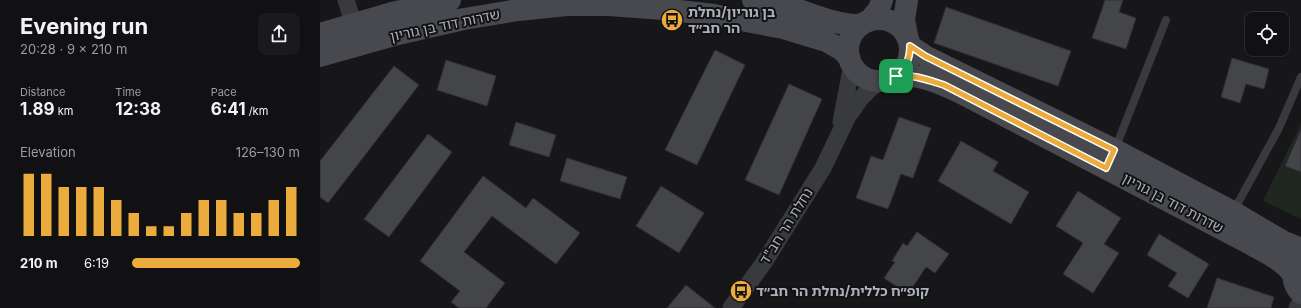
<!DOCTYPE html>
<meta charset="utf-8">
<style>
body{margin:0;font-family:Inter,"Noto Sans Hebrew",sans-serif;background:#1a1a1c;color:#f1f3f6;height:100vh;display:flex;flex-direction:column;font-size:15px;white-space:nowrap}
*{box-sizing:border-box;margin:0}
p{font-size:13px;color:#9c9da0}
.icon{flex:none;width:22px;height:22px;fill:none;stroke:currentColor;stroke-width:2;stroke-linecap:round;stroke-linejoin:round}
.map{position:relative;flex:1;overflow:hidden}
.details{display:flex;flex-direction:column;background:#111113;width:320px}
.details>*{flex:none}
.controls{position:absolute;left:925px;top:12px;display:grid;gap:8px}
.controls a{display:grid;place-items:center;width:44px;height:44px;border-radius:8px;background:#111113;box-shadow:0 1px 3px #0004,0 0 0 1px #303133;font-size:20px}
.pin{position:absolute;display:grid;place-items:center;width:34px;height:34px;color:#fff;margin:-17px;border-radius:8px;box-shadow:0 2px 6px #0006}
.round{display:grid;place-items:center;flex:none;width:42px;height:42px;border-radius:8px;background:#1a1a1c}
.summary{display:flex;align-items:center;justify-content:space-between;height:68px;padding:0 20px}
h1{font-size:22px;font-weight:700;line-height:30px}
.stats{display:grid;grid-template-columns:repeat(3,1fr);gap:6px;height:68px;padding:4px 20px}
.stats div{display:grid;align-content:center}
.stats b{font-size:17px;font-weight:700}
.stats small{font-size:11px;font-weight:400}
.stats p{font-size:11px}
.chart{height:112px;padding:8px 20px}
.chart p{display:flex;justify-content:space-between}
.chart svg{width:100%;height:72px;margin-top:4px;stroke:#ebac3d;stroke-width:6}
ul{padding:0 20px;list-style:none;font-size:13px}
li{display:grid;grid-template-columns:64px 48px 1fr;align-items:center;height:30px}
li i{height:10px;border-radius:5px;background:#ebac3d}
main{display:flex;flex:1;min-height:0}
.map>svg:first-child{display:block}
</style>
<main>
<section class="details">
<div class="summary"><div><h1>Evening run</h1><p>20:28 · 9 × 210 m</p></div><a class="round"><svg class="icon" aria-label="share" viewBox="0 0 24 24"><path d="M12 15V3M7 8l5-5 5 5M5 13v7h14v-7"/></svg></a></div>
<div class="stats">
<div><p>Distance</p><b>1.89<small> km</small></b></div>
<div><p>Time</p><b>12:38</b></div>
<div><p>Pace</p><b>6:41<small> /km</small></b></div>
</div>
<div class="chart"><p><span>Elevation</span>126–130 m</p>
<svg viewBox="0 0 160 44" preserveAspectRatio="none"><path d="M5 44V6M15 44V6M25 44V14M35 44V14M45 44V14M55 44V22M65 44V30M75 44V38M85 44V38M95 44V30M105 44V22M115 44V22M125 44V30M135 44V30M145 44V22M155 44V14"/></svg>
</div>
<ul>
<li><b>210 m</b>6:19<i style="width:100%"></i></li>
</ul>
</section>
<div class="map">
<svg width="981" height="308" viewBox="0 0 981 308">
<rect width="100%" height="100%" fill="#171719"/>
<path fill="#1f2720" d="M981,123V219L943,201Z"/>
<path fill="#444549" stroke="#313135" d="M785,0H803L799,12L816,18L806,49L772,38Z
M626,7L751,51L738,86L614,43Z
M395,50L425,65L377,165L345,150Z
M912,58L949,69L944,89L926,84L920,103L901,97Z
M126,60L176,76L167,106L117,90Z
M74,66L99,85L8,203L0,197V161Z
M469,84L502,99L459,195L425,180Z
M579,117L611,128L593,178L581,174L568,209L536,198L551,156L563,160Z
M196,122L236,135L229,157L189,145Z
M981,130V172L965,166Z
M108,134L132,152L69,237L44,219Z
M641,141L678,162L673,171L709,192L691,224L618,181Z
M247,158L307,177L300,199L240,181Z
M163,176L206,208L213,198L260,233L236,264L172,216L144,252L185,283L166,308H139L131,302L140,291L100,261Z
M341,186L384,213L359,253L316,226Z
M758,191L801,218L784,244L799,253L773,293L743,274L763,243L736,226Z
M597,232L629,254L615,273L606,267L588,294L564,278L575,262L572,261L583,243L587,246Z
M839,234L889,264L868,298L848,286L857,273L827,255Z
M897,278L954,297L951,308H887Z
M366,285L395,308H347Z"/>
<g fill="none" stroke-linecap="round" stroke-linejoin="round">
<path stroke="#383a3e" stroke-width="8" d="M795,149L846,20
M913,212L959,128L981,77"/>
<path stroke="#383a3e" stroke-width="17" d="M26,0L37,35
M521,122L532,64
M411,308L445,261L503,168L527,118L541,98L552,87L566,80
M977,308L981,301"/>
<path stroke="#47494e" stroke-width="22" d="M433,0C445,2 458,4 470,7C494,15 515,25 541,25
M528 50a31 31 0 1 1 62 0a31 31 0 1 1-62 0Z
M549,21L559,9L562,0
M0,34L72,13L130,0
M587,35L584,20L587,0
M590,46L605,56L795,150L913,212L964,242L981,249
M0,56L78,34L144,19L198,10L247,5H289L343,9L394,15L463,28L506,41L522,50L530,59
M576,76C599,73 622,84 643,94L925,241C941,250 962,259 973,274
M978,262C971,272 972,284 981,293"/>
</g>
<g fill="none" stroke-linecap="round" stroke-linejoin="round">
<g stroke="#fff" stroke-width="8">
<path id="route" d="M590,46L605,56L794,150L786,168L624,85C608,80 592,74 576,76C586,67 590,59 590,46Z"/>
</g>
<use href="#route" stroke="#ebac3d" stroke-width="5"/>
</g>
<defs>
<g id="bus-disc" transform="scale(1.15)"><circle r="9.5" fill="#ebac3d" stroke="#121214"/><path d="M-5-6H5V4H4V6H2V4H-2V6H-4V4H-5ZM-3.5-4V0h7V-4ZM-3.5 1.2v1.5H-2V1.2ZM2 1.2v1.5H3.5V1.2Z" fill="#111"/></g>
</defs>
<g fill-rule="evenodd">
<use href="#bus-disc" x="352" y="20"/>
<use href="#bus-disc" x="421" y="291"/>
</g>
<g text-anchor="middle" stroke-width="4" stroke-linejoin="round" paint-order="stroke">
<g font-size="14" font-weight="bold" fill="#aaafb9" stroke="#121214" text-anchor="start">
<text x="368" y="17">בן גוריון/נחלת<tspan x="368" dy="16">הר חב״ד</tspan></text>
<text x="436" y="296">קופ״ח כללית/נחלת הר חב״ד</text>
</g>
<g font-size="14" fill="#aaafb9" stroke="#121214">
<text transform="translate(125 25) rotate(-12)" y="5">שדרות דוד בן גוריון</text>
<text transform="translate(853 203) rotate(28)" y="5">שדרות דוד בן גוריון</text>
<text transform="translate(466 226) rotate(-58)" y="5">נחלת הר חב"ד</text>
</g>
</g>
</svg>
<div class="controls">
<a><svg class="icon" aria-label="locate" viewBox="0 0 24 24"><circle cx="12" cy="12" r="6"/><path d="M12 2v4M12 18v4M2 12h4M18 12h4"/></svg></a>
</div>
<div class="pin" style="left:576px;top:76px;background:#1e9e55"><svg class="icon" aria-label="arrive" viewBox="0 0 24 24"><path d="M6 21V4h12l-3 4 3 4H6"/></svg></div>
</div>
</main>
